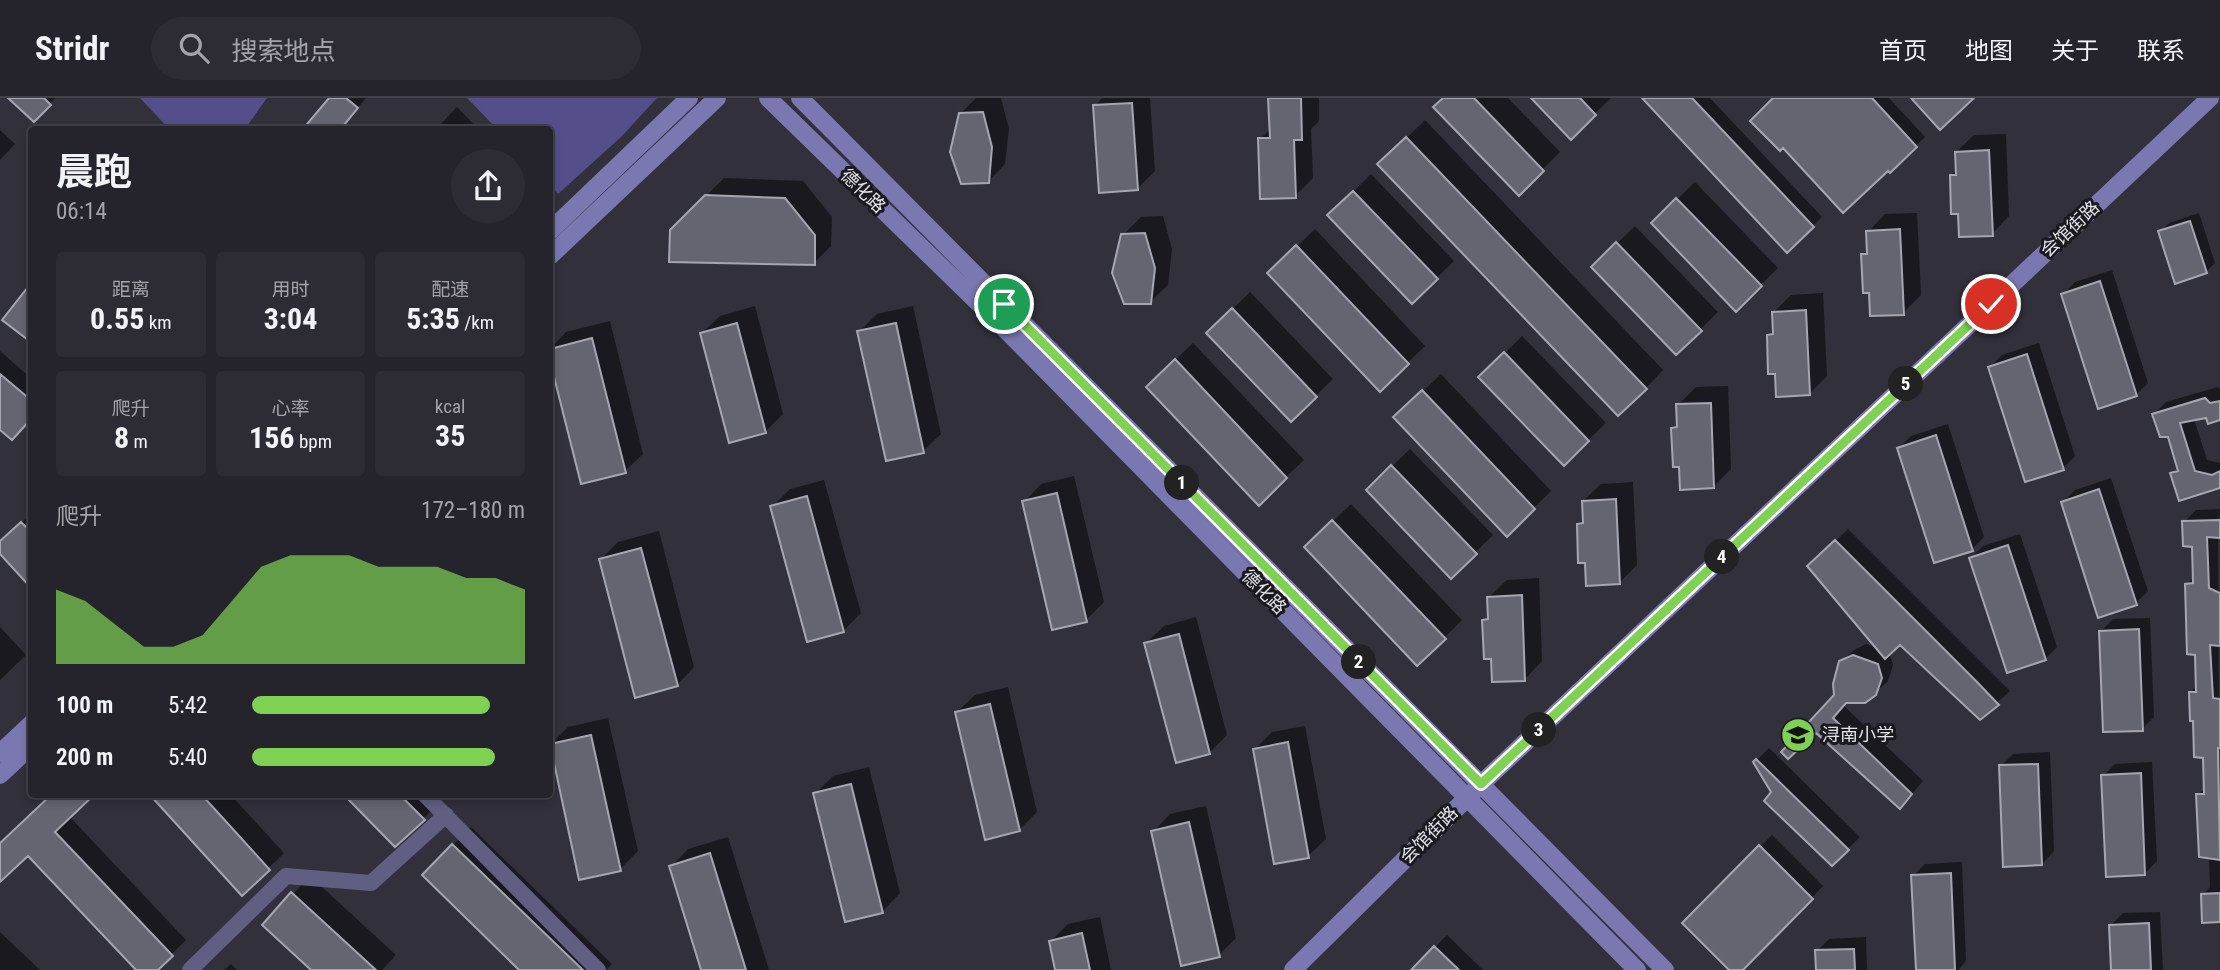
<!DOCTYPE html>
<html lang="zh">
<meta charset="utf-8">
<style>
body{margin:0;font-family:"Roboto Condensed","Noto Sans SC",sans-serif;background:#2d2c34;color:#f1f3f6;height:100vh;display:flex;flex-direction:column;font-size:26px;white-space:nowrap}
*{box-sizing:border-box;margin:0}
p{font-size:23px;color:#a3a4a9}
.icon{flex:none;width:38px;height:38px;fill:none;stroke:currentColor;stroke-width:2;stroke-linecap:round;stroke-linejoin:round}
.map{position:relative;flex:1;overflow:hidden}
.drawer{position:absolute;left:28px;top:28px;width:525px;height:672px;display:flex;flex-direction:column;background:#25242c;border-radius:7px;box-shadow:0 4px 10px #0003,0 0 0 2px #424148}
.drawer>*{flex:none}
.pin{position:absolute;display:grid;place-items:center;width:60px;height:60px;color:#fff;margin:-30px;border:4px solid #fff;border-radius:50%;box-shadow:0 2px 7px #0007}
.km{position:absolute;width:35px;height:35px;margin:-18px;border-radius:50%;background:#222;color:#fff;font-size:19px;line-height:35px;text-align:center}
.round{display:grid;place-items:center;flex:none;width:74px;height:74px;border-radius:37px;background:#2d2c34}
.headline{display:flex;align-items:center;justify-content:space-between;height:119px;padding:0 28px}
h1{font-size:38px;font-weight:700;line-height:52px}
.metrics{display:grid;grid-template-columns:repeat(3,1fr);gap:10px;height:119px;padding:7px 28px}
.metrics div{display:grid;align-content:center;border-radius:7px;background:#2d2c34;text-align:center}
.metrics b{font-size:30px;font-weight:700}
.metrics small{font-size:19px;font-weight:400}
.metrics p{font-size:19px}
.chart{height:196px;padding:14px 28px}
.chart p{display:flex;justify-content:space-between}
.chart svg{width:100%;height:126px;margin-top:7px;fill:#7ed153;opacity:.7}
ul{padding:0 28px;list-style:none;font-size:23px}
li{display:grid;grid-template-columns:112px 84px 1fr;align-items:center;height:52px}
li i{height:18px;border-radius:9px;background:#7ed153}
header{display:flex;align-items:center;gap:42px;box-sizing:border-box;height:98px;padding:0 35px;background:#25242c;border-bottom:2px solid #424148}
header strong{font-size:33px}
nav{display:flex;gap:38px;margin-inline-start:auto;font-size:24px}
.search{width:490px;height:63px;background:#2d2c34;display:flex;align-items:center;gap:18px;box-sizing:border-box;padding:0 24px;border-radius:38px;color:#a3a4a9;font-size:26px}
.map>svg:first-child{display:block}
</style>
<header>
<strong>Stridr</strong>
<div class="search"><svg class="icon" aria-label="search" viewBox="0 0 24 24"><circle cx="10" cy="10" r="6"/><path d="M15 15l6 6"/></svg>搜索地点</div>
<nav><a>首页</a><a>地图</a><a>关于</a><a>联系</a></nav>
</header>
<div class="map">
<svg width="2220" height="872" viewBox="0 0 2220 872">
<rect width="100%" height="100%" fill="#31303b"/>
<path fill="#544e8b" d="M140,0H267L245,31L170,32Z
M467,0H657L621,39L558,96L550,87V32L497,31Z"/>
<path fill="#0007" d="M11,0H55L34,22Z
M331,0H366L339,32Z
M976,0H1001L1009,31L1005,66L988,84L960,16Z
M1102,0H1150L1155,73L1138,90L1095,8Z
M1270,0H1319V23L1311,31L1313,80L1295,98L1260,41L1271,30Z
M1445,0H1508L1560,54L1519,95Z
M1533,0H1611L1571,39Z
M1645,0H1710L1822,119L1787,152Z
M1775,0H1889L1925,39L1890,73Z
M457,9L479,32H435Z
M1425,22L1663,272L1646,290L1380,66Z
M0,32L15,46L0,62Z
M2006,36L2009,118L1992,136L1951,77L1957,72L1956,54L1974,37Z
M1371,76L1454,163L1412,204L1330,117Z
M724,80L803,83L832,119L831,148L814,165L672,132Z
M1695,84L1778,170L1736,211L1653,125Z
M1917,115L1921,197L1903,215L1871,193L1863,157L1868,151V134L1885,116Z
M2199,115L2215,165L2206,174L2160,134L2169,125Z
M1163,118L1172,151L1168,187L1150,204L1123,137L1141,119Z
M1635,128L1718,214L1676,255L1593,169Z
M1315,131L1425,248L1380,292L1270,175Z
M2112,172L2148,285L2136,297L2063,196L2075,184Z
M1250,194L1333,281L1291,322L1208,235Z
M1823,195L1827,278L1809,296L1777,274L1769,237L1774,232V214L1791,197Z
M755,208L783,316L765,334L702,235L720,218Z
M913,208L941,336L923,353L859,234L877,216Z
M610,223L643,356L625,373L582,384L550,251L566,234Z
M1522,238L1606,325L1564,365L1481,279Z
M1193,245L1304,362L1286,379L1166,271Z
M2039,245L2075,358L2063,370L1990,269L2002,257Z
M0,253L32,281V319L0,329Z
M1441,276L1551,393L1507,436L1396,319Z
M1728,288L1731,371L1713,389L1681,367L1673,330L1679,325L1678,307L1696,289Z
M2218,289L2220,292V320L2208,318L2194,321L2207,362L2220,365V388L2172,376L2179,370L2170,337L2154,316L2166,304Z
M1948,326L1984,439L1972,451L1899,350L1911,338Z
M1410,351L1493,437L1451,478L1368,392Z
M1074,378L1104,504L1086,522L1024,404L1041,386Z
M2111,380L2148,493L2136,505L2063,404L2075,392Z
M824,382L861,515L843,533L772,409L790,391Z
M1633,384L1637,467L1619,485L1587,463L1578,426L1584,421L1583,403L1601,386Z
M1351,406L1462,522L1444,540L1324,432Z
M2220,411L2218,438L2220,822L2203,797L2210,789L2209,758L2198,697L2206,689L2205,658L2190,595L2198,587L2197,556L2187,486L2194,479L2193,448L2184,424L2196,412Z
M32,415V488L0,453V445Z
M1848,431L2010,593L1980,620L1900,545L1889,554L1893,567L1888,583L1875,595L1847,603L1843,607L1923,683L1912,696L1816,633L1835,597L1841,564L1854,552L1866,546L1878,550L1810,468Z
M659,433L694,569L677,587L601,461L618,444Z
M2020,436L2057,549L2045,561L1971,460L1983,448Z
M1539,480L1542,563L1525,581L1493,559L1484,522L1490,517L1489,499L1507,482Z
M1196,519L1227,637L1209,655L1146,545L1164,528Z
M2150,520L2154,619L2142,631L2101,533L2113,521Z
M0,529L26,557L0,582Z
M1008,589L1037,714L1019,732L957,614L975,597Z
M608,620L638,753L620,771L550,647L568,629Z
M1305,628L1326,741L1308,758L1255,651L1272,634Z
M1769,650L1860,739L1832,766L1773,694L1755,664Z
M2050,654L2054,753L2042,766L2001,668L2013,656Z
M2152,664L2157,763L2145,775L2103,678L2115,666Z
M869,669L900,795L883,813L847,822L815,696L833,678Z
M151,696H230L284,755L242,796Z
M345,696H430L439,706L395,746Z
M1206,708L1236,840L1219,857L1153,734L1170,716Z
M69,718L186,842L156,872H138L28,756L0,782V746Z
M471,729L612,866L606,872H522L424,777Z
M1772,737L1823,788L1741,872H1732L1684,825Z
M728,739L769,872H702L671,769L688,751Z
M1962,764L1966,863L1958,872H1917L1913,778L1925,766Z
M310,778L396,857L382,872H313L264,827Z
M2160,814L2163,872H2113L2111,827L2123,815Z
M1100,819L1111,872H1057L1051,843L1068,826Z
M0,834L40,872H0Z
M1447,837L1483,872H1413Z
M1866,839L1867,872H1818L1817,853L1829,841Z
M231,866L237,872H224Z"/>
<path fill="#656571" stroke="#a6a6b3" stroke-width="2" d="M8,0H44L51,7L34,24Z
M329,0H346L358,10L340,32H302Z
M1268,0H1301L1302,42H1294L1296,100L1260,101L1258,40H1270Z
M1443,0H1474L1544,73L1519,98L1433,9Z
M1531,0H1580L1596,17L1571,42Z
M1642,0H1692L1814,129L1787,155Z
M1773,0H1872L1917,49L1890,75L1888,73L1843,115L1783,50L1780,53L1750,23Z
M1911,0H1974L1940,32Z
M1132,5L1138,92L1099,95L1093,7Z
M983,14L992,49L989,85L961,86L950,54L959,15Z
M1406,39L1647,291L1618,318L1377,66Z
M1989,52L1993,138L1959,139L1958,116H1951L1950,77H1956L1955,54Z
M1353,93L1438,181L1412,206L1327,117Z
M705,97L785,100L815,137V167L669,164L670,132Z
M1676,100L1762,188L1736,214L1651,125Z
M2190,123L2207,175L2175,186L2158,133Z
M1900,131L1904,217L1870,218L1869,195H1863L1861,156H1867L1866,133Z
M1145,135L1155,170L1151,206H1124L1112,175L1121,136Z
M1616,144L1702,233L1676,257L1591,169Z
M1296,147L1409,266L1380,294L1267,175Z
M2100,183L2137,298L2098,311L2061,196Z
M32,184V245L2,222Z
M1232,210L1317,299L1291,324L1206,235Z
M1806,212L1810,297L1776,299L1775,276H1768L1767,237L1773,236L1772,214Z
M737,225L766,335L729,345L700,235Z
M896,225L924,355L886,363L857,233Z
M592,240L626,375L581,386L550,263V251Z
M1504,254L1589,343L1564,368L1478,279Z
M2027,256L2064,372L2025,384L1988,269Z
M1175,261L1287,380L1259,408L1146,289Z
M0,276L32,303V320L12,342L0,332Z
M1422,292L1535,411L1507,439L1393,319Z
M2205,300L2210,305L2220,303V322L2208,326L2206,320L2180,325L2195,373L2212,377L2220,373V390L2179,403L2170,375L2178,373L2168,339H2160L2152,316Z
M1711,305L1714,390L1680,392L1679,369H1673L1671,330L1677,329L1676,306Z
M1936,337L1973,453L1934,465L1897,350Z
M1391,367L1477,456L1451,481L1366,392Z
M2099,391L2137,507L2098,520L2061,404Z
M1057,395L1087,524L1052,532L1022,403Z
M807,398L844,534L807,544L770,408Z
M1616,401L1620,486L1586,488L1585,465H1578L1577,426L1583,425L1582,403Z
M1332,422L1446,541L1417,568L1304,449Z
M2220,422V440L2207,439L2209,490L2220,495V548L2210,547L2213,600L2220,601V650H2218L2220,762L2199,759L2196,696H2204L2203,660L2194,659L2193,623H2190L2189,594H2196L2195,557L2187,556L2185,486L2193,485L2192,449L2183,448L2182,423Z
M21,424L32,435V491L0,456V443Z
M1835,442L1978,585L1999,607L1980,622L1900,547L1885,561L1807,468Z
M2008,447L2046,562L2007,575L1969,460Z
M641,450L678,588L635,600L599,461Z
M1522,497L1525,583L1492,584L1491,561H1484L1482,522L1488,521L1487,499Z
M2139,531L2143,633L2103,634L2099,533Z
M1179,536L1210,656L1176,665L1144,545Z
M1853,557L1878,566L1882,580L1876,597L1865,605H1846L1833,620L1912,696L1900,711L1816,635L1788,661L1781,654L1834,597L1833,586L1839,563Z
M990,606L1020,733L985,742L955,614Z
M591,637L621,773L579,782L550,646Z
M1288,644L1309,760L1274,766L1253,651Z
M1756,661L1849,752L1832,768L1764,703L1771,694L1753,664Z
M2038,666L2042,767L2003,769L1999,667Z
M2141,675L2145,777L2106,779L2101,677Z
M851,686L883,815L845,824L813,695Z
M52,696H95L55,734L173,858L158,872H136L28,758L0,784V745Z
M149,696H201L270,772L242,798Z
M343,696H399L425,722L395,749Z
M1189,724L1220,859L1181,868L1151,733Z
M452,746L583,872H519L422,777Z
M1759,747L1813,801L1743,872H1729L1682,825Z
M710,755L746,872H701L669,768Z
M1951,775L1955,872H1916L1911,777Z
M291,794L376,872H311L262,827Z
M2220,795V824L2202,825L2201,796Z
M2149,825L2151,872H2111L2109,827Z
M1082,835L1090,872H1055L1049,843Z
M1434,848L1459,872H1411Z
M1854,851L1855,872H1816L1815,852Z"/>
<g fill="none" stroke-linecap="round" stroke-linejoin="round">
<path stroke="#605f83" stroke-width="16" d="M424,696L598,872
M190,872L286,778L371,785L446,717"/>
<path stroke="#7b77b1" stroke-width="18" d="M768,0L996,222L1637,872
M800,0L1665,872
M550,133L689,0
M550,158L717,0
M0,655L32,625
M0,677L32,647
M1293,872L1481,686L2210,0"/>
</g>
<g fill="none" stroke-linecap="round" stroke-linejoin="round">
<g stroke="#fff" stroke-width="14">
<path id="route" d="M1004,206L1481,686L1991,206"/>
</g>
<use href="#route" stroke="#7ed153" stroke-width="9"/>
</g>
<defs>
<g id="school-disc" transform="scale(1.75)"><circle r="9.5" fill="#7ed153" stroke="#19191e"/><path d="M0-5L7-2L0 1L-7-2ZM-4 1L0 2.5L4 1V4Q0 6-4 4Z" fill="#111"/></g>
</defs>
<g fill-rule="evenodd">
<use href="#school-disc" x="1798" y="637"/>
</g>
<g text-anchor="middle" stroke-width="6" stroke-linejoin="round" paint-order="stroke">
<g font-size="18" fill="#e3e3ea" stroke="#19191e">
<text transform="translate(863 93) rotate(44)" y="6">德化路</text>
<text transform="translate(2070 131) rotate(-43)" y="6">会馆街路</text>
<text transform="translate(1264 494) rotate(45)" y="6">德化路</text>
<text transform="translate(1429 737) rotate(-45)" y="6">会馆街路</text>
</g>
<g font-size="18" fill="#e3e3ea" stroke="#19191e" text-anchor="start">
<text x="1822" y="643">浔南小学</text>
</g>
</g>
</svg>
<div class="pin" style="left:1004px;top:206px;background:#1e9e55"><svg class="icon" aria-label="arrive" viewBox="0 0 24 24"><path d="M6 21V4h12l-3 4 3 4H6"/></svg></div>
<div class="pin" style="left:1991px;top:206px;background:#d93025"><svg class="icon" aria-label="check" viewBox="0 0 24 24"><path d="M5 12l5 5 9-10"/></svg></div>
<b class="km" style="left:1182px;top:385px">1</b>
<b class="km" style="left:1359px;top:564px">2</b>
<b class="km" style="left:1539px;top:632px">3</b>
<b class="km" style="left:1722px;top:459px">4</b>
<b class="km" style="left:1906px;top:286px">5</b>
<section class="drawer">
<div class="headline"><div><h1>晨跑</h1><p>06:14</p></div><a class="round"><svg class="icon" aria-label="share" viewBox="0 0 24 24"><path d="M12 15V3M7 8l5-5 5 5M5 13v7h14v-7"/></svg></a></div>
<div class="metrics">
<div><p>距离</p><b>0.55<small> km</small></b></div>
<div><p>用时</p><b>3:04</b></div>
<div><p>配速</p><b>5:35<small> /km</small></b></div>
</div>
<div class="metrics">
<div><p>爬升</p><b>8<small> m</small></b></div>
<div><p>心率</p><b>156<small> bpm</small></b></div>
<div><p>kcal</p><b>35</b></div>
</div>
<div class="chart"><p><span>爬升</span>172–180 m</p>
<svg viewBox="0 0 160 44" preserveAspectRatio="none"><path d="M0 44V18L10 22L20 30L30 38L40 38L50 34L60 22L70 10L80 6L90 6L100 6L110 10L120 10L130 10L140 14L150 14L160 18V44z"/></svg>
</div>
<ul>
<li><b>100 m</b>5:42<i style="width:87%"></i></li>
<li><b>200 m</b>5:40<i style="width:89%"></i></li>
</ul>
</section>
</div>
